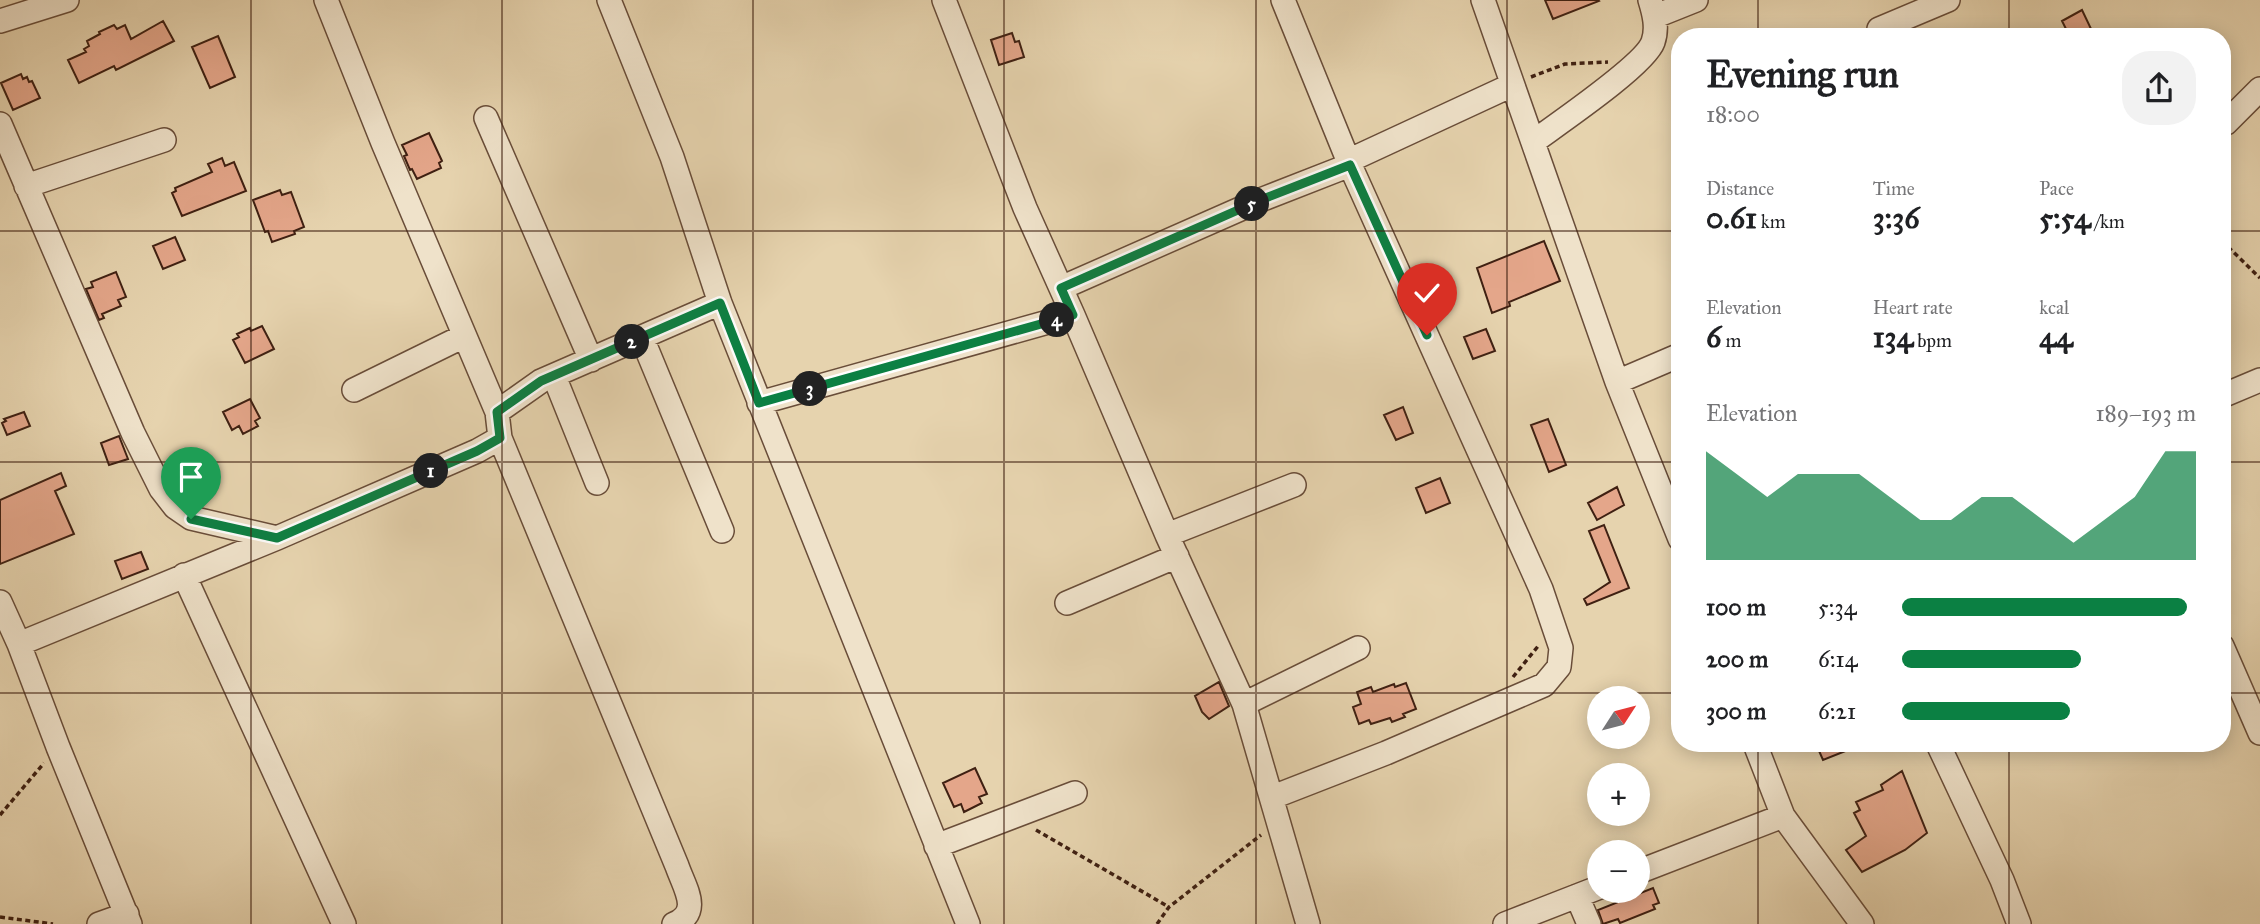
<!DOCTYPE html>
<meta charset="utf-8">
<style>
body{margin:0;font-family:"IM FELL Great Primer",serif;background:#f2f2f2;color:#202124;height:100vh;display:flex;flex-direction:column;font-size:26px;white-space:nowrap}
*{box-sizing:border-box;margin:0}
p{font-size:23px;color:#757577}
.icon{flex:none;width:38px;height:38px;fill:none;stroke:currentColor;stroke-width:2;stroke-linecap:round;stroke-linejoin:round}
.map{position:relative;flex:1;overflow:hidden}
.details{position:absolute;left:1671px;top:28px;width:560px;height:724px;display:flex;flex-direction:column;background:#fff;border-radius:28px;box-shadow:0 4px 18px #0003}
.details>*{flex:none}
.needle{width:46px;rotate:54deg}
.buttons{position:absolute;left:1587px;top:686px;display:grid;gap:14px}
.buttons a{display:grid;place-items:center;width:63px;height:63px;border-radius:50%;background:#fff;box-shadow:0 4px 18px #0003;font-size:35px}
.pin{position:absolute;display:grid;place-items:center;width:60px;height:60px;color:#fff;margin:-72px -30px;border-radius:50% 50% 50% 0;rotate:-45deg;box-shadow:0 0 7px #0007}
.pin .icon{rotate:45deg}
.km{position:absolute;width:35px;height:35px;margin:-18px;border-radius:50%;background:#222;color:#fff;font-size:19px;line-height:35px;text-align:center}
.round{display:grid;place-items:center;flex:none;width:74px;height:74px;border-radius:28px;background:#f2f2f2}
.headline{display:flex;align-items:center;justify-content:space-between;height:119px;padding:0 35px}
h1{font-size:38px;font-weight:700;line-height:52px}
.stats{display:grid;grid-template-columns:repeat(3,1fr);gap:10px;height:119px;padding:7px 35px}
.stats div{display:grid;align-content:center}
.stats b{font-size:30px;font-weight:700}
.stats small{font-size:19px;font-weight:400}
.stats p{font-size:19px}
.chart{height:196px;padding:14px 35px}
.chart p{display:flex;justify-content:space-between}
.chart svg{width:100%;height:126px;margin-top:7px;fill:#0b8043;opacity:.7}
ul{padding:0 35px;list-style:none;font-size:23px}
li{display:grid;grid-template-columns:112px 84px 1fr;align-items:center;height:52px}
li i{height:18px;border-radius:9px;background:#0b8043}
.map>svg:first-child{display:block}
</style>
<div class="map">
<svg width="2260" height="924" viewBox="0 0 2260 924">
<rect width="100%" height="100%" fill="#e6d3ae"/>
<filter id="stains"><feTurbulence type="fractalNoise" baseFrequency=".00286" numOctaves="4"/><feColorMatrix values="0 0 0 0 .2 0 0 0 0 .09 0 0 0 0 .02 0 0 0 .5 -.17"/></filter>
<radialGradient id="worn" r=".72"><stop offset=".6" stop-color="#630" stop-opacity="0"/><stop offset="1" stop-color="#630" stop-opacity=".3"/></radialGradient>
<path fill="#e4a68a" stroke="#3f2012" stroke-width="2" d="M1545,0H1598L1599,1L1553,19Z
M2082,10L2093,33L2086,37H2070L2062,21Z
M163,21L174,41L116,70L114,66L79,83L68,60L86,52L84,49L89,46L87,41L100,34L99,32L114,25L117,29L125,25L131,39Z
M1012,33L1015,42L1019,41L1024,57L999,65L991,40Z
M218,36L235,77L210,88L192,47Z
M21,74L23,79L27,77L29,82L32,81L40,98L13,110L1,83Z
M429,133L442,161L439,163L441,168L417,179L412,169L410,170L404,156L407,155L402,145Z
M222,158L225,166L234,162L246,191L182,216L172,193L176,191L175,188L212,172L208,164Z
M280,190L282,195L291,192L304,227L294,231L295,234L272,242L268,231L265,232L253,200Z
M175,237L185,260L163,269L153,246Z
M1544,241L1560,281L1509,302L1510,306L1492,313L1477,268Z
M116,272L126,297L118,300L121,306L102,314L104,318L99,320L86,289L93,287L91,282Z
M262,326L274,349L245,363L233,340L239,337L237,334L250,328L251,331Z
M1486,329L1495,351L1473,359L1464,337Z
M250,399L260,418L255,421L258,426L243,434L239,426L232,430L223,412Z
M1403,407L1413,433L1396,440L1384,415Z
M24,412L30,426L7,435L2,423L6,421L4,419Z
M1548,419L1566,465L1549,472L1531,425Z
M119,436L128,459L109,465L101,443Z
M61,473L66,486L55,491L74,534L0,564V500Z
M1440,478L1450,503L1426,513L1416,488Z
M1617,487L1624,505L1597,520L1588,503Z
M1604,525L1629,588L1587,605L1584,599L1610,582L1589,531Z
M141,552L148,569L122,579L115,561Z
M1219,682L1229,706L1209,719L1202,712L1195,696Z
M1406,683L1416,709L1403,714L1405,717L1392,722L1390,718L1371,724L1369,720L1359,724L1353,707L1361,704L1357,692L1371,687L1373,692L1394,684L1395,687Z
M1816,744H1863L1823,760Z
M975,768L987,794L979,797L982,803L964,812L961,804L954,807L943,783Z
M1902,771L1927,833L1905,850L1862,872L1846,850L1866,836L1854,813L1860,810L1856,802L1883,790L1881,785Z
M1653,888L1659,903L1653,905L1655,909L1620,923L1618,919L1603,924L1598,910Z"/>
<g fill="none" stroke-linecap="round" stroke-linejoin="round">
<g stroke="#694d39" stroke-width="26">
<path id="minor" d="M326,0L383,143L497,412
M609,0L672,157L720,303L968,924
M944,0L1025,208L1073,315L1167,535L1244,704L1308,924
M1483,0L1617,382L1680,539
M1656,16L1696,0
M0,21L67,0
M1879,29L1948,0
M486,118L591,360
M2226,123L2260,89
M0,124L133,433L161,489L175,507L191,518L277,538
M1533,142C1556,125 1645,65 1653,42C1658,28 1654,13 1650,0
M1348,161L1512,85
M26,186L164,140
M1061,288L1263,199L1350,165
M642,338L722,531
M554,376L597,483
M1617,382L1680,355
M354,390L464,336
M2222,396L2260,380
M759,403L1073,315
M500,438L677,866C685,889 702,912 674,924
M1167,535L1294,485
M184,575L344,924
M0,602L19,644L58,747L130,924
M1067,603L1177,556
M19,644L277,538L477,451L500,438L497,412L541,381L720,303
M2222,646L2260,733
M1244,704L1358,648
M1755,744L1783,816L1862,924
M1938,744L2002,880L2019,924
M1273,797L1386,753L1544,685L1559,667L1561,648L1541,589L1350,165L1283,0
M936,846L1075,793
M1638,872L1783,816
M1577,896L1589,924
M99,924L127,914
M1505,924L1600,887"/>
</g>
<path stroke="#3f2012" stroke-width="3.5" stroke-dasharray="5 3.5" stroke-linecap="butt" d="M1531,77L1565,64L1608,62
M2222,241L2260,278
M1513,677L1539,645
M0,815L44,763
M1036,830L1169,907
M0,917L53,924
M1157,924L1169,907L1261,835"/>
<use href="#minor" stroke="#efe2ca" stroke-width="23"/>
</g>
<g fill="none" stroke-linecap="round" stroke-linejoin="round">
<g stroke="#fff" stroke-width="14">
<path id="route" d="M191,519L277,538L477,451L500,438L497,412L541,381L720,303L759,403L1073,315L1061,288L1263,199L1350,165L1427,335"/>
</g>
<use href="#route" stroke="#0b8043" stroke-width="9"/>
</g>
<path fill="none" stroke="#3f2012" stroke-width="2" stroke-opacity="0.55" d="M251,0V924M502,0V924M753,0V924M1004,0V924M1256,0V924M1507,0V924M1758,0V37M2009,0V37M0,231H1680M2222,231H2260M0,462H1680M2222,462H2260M0,693H1680M2222,693H2260M1758,744V924M2009,744V924"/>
<rect width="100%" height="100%" filter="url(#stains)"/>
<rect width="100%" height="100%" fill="url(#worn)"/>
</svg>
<div class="buttons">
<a><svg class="needle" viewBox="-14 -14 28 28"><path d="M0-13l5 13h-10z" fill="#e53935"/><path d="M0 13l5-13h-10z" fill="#757577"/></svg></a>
<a>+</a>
<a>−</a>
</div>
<div class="pin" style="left:191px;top:519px;background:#1e9e55"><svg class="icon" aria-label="arrive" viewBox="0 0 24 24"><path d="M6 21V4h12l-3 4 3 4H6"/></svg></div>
<div class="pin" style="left:1427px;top:335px;background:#d93025"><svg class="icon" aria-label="check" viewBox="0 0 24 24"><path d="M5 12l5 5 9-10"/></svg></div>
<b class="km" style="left:431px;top:471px">1</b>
<b class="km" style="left:632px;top:342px">2</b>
<b class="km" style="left:810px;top:389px">3</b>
<b class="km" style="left:1057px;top:320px">4</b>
<b class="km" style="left:1252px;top:204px">5</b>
<section class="details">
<div class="headline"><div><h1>Evening run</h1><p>18:00</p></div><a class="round"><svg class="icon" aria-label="share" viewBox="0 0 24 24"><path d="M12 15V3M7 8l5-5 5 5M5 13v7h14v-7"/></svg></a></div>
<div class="stats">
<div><p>Distance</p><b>0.61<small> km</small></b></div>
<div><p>Time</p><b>3:36</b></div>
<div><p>Pace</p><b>5:54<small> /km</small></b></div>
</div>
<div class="stats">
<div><p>Elevation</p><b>6<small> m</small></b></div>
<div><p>Heart rate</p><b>134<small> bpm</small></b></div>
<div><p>kcal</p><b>44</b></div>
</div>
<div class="chart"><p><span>Elevation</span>189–193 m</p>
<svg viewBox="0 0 160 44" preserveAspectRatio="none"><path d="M0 44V6L10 14L20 22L30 14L40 14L50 14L60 22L70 30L80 30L90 22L100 22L110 30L120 38L130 30L140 22L150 6L160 6V44z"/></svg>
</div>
<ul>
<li><b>100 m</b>5:34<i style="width:97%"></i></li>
<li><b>200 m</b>6:14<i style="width:61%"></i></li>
<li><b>300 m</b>6:21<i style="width:57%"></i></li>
</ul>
</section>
</div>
